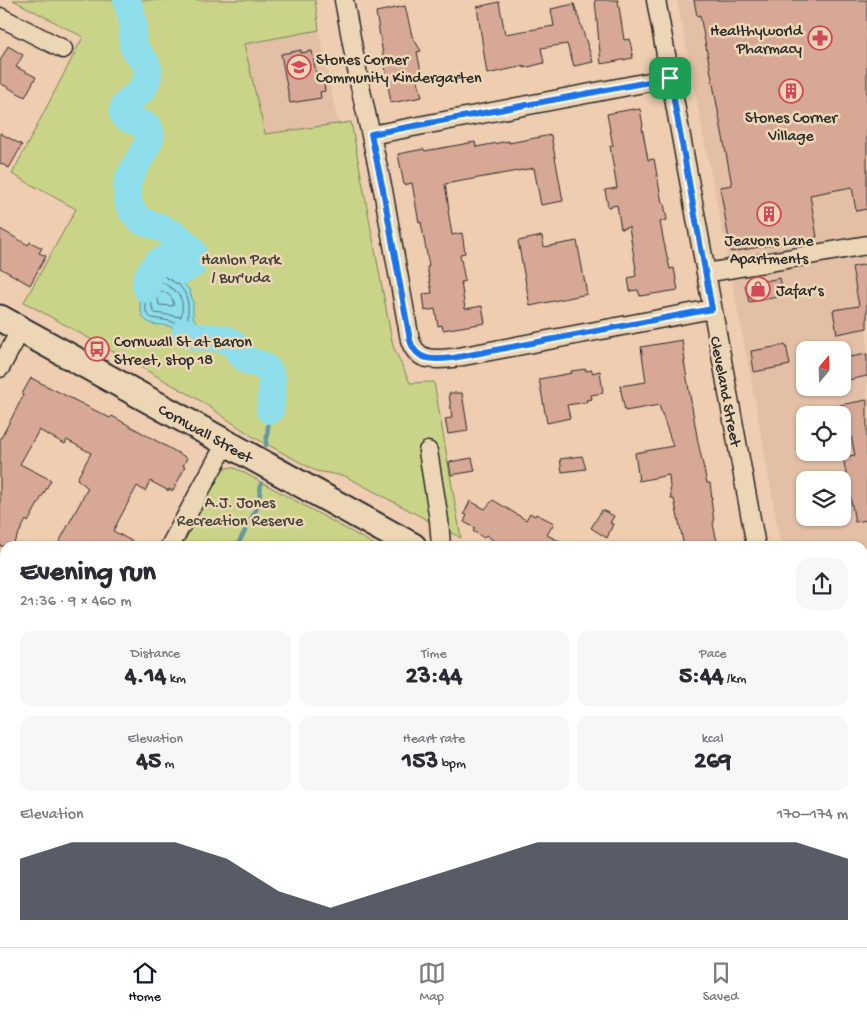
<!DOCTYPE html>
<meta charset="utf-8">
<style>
body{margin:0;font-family:"Gochi Hand",sans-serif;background:#f7f7f7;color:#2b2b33;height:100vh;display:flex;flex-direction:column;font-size:19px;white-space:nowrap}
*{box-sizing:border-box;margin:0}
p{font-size:16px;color:#7c7c81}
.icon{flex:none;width:28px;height:28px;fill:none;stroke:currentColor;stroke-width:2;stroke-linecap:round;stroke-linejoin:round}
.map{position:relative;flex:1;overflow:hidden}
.drawer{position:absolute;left:0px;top:541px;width:868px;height:406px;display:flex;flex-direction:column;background:#fff;border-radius:15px 15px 0 0;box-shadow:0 1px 4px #0004}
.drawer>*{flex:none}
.needle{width:32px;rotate:19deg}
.fabs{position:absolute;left:796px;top:341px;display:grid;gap:10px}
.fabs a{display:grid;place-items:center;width:55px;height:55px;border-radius:10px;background:#fff;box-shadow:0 1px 4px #0004;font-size:25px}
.pin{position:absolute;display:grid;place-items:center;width:42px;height:42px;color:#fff;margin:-21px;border-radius:10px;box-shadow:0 2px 8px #0006}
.round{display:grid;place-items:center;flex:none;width:52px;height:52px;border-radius:15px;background:#f7f7f7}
.overview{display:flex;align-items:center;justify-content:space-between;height:85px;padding:0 20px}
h1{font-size:28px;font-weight:800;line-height:38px}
.metrics{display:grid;grid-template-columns:repeat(3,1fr);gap:8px;height:85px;padding:5px 20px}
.metrics div{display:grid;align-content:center;border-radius:12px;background:#f7f7f7;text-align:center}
.metrics b{font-size:25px;font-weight:800}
.metrics small{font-size:14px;font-weight:400}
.metrics p{font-size:14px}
.chart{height:140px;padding:10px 20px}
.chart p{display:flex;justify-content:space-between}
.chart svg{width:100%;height:90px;margin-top:5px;fill:#111827;opacity:.7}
.tabs{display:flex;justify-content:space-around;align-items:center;height:70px;border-top:1px solid #e1e1e2;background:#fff;font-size:14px;color:#7c7c81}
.tabs a{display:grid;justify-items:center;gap:2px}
.tabs .active{color:#111827}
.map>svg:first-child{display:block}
</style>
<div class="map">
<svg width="867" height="947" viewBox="0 0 867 947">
<rect width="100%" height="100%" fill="#eecdb0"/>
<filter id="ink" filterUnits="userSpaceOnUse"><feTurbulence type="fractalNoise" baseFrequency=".02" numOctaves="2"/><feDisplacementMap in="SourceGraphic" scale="10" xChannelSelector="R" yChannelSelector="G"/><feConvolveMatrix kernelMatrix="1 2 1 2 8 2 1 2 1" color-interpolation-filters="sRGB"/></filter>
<g filter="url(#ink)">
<path fill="#e3bfa6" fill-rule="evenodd" d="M677,0H867V771L862,768V546H781L755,399ZM805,350H842V388H805ZM805,415H842V452H805ZM805,480H842V518H805Z
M319,30L338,125L265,135L244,44Z
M140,942H267L269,944L267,947H137Z"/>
<path fill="#c9d488" stroke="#7a805a" d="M13,0H315L319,30L244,44L265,134L351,122L393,346L410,383L434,382L461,538L345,476L316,471L272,447L255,438L196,398L24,302L76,209L12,174L83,37Z
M232,467L239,470L274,489L377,546H181L220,473L223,469Z
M5,817V942L140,943L137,947H0V822Z"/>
<path fill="#8dddea" stroke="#66969e" d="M164,259L166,271L182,281L190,291L193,302V317L203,332L215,335L222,339C213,340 200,342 191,338C187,336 185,333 182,331C178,329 174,328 171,327C164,324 154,326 148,322C142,318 141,312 140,305C137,283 140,275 156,260Z"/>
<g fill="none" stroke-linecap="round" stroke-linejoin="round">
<path stroke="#527277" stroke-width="1" d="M156,266H160L162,275L179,285L185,293L188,303V318L196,330V333H192L185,327L170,321L152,318L148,315L146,311L143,290L148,276Z
M156,278C172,290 187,292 181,317L155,313L153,311L149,291L154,279Z
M159,290C167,293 175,297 173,306L159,305L157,293Z"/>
<path stroke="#66969e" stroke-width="4.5" d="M266,445L270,410
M237,546L258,506L261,484
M0,855L5,848"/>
<path stroke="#8dddea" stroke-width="28" d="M127,0C129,8 133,18 133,26C134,32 131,39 133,45C136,56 151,62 148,75C147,79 145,85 142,89C137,96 118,105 124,116C127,120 143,123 148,127L150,132V139L129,178L127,186L128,201L132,211L141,221L159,227L178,237L191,249L194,257L192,265L184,270C176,268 172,262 164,259L157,263L149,274L146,281L147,289
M186,332C197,340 211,336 223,339C237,342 236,352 246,359C251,363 258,363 264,366C277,375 271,397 270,410"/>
</g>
<path fill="#d7a895" stroke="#2b2b2b" d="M595,0H618L624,40L630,39L633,58L601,64Z
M694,0H867V209L856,211L852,187L810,195L817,237L731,252L720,187L732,185L700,15L697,16Z
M499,2L505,34L554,26L551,9L574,4L593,62L574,66L567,44L541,48L544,63L524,68V66L487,74L477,7Z
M405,6L412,36L421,51L417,52L421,72L416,73L422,97L391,103L376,12Z
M8,46L23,55L16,67L36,77L25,97L0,83V61Z
M301,50V53L312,51L317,78L323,77L325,91L320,92L321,98L290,103L281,54Z
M633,109V110L640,109L643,126L642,127L648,160L654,159L662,203H664L667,220L660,222L664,243L670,269L674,268L678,290L640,296L638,290L630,291L628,278L636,276L635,269H636L629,227L621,229L617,205L608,207L605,190L617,188L610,146H613L607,114Z
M0,133L22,145L9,168L0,163Z
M551,135L563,201L541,205L534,168L445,184L449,209L448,210L452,235L462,233L465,253L460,254L465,281L461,282L465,309L482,306L485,323L443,330L442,325L438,326L435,309L425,311L423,294L432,293L427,267L429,266L421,222L419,223L412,183L404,185L398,154L424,149L425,151L475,142L476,147L509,141V143Z
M0,229L28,245L30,242L42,248L39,253L46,256L30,285L0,268Z
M542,236L544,247L577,241L587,294L530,306L518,241Z
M867,264V328L837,334L833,310L859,306L852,267Z
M780,278L784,296L749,302L745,285Z
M682,340L685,361H684L698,442L707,483H710L712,499H711L714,523L713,524L718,546H684L674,499H671L669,475L639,481L635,453L673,446L659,405L625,411L620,386L646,382L641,347Z
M786,345L790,365L754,372L751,351Z
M867,354V376L848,380L844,358Z
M586,369V371L592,370V373L600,371L603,393L591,395L592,399L586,400L587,402L567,405L570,418L547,423L539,379L572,373L571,371Z
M31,378L110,418L112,416L187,458L183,466L185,467L173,491L169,489V491L150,481L145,491L137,486L113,531L141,546H57L88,488L77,479L91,453L67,440L65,444L39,430L20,464L51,480L28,522L26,520L12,546H0V440L19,404L23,395L22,394Z
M449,393H462L468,431L448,434L445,419L452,418Z
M867,400V520L855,522L843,457L855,455L850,431L845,432L840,405Z
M582,456L586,469L562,472L560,459Z
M472,458L475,471L451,475L449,462Z
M493,500L526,520L530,513L535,516L536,514L554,523L547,535L570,546H501L486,535L484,538L473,531L475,528L464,522L467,515L464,514L470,501L485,509Z
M602,510L614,516L610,523L613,524L607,538L591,528Z"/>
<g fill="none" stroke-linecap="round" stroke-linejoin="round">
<g stroke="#2b2b2b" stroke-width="21">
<path id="street" d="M344,0L360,86L383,190L410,340C417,362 434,360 453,358L712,309
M656,0L756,546
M0,17L63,49
M371,135L670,78
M706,273L867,245
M0,368L21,329
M428,451L439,520L441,546
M170,546L226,443
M862,896L867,887
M294,947L297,942
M562,947L564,942
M834,947L837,942"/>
</g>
<g stroke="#2b2b2b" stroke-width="29">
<path id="secondary" d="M0,318L413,546
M862,800L867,803"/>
</g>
<use href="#street" stroke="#edd6b6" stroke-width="18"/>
<use href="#secondary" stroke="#edd6b6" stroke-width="25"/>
</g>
</g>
<g fill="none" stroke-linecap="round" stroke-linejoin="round" filter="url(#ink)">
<g stroke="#fff" stroke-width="10">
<path id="route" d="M670,78L712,309L453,358C434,360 416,362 410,340L383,190L371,134Z"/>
</g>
<use href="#route" stroke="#1a73e8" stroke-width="6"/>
</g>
<defs>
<g id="pharmacy-ring" transform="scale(1.25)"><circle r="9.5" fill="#edd6b6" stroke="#d1495b" stroke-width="1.5"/><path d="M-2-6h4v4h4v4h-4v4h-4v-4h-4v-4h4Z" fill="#d1495b"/></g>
<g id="school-ring" transform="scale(1.25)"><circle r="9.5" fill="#edd6b6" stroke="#d1495b" stroke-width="1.5"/><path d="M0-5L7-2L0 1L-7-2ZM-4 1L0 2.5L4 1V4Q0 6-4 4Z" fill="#d1495b"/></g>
<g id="building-ring" transform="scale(1.25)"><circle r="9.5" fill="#edd6b6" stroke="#d1495b" stroke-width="1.5"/><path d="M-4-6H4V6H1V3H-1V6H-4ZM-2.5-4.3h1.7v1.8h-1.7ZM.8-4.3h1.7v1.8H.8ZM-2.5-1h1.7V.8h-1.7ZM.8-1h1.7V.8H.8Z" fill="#d1495b"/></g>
<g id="shop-ring" transform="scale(1.25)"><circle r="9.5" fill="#edd6b6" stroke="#d1495b" stroke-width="1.5"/><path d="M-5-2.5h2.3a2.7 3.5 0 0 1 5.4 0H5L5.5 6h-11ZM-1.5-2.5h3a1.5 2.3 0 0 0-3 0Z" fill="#d1495b"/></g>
<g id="bus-ring" transform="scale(1.25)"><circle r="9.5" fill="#edd6b6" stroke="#d1495b" stroke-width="1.5"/><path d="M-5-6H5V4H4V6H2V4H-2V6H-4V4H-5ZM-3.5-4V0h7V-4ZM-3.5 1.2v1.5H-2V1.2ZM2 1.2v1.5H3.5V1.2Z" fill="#d1495b"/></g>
</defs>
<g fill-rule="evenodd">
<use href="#pharmacy-ring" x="820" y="38"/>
<use href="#school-ring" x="299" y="67"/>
<use href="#building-ring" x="791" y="91"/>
<use href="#building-ring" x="769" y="214"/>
<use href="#shop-ring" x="758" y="289"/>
<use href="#bus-ring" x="97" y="349"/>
</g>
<g text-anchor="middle" stroke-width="5" stroke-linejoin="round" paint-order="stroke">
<g font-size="16" fill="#2b2b2b" stroke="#edd6b6" text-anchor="start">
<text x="802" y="35" text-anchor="end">Healthyworld<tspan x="802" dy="18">Pharmacy</tspan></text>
<text x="316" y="64">Stones Corner<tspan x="316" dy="18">Community Kindergarten</tspan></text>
<text x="791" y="122" text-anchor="middle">Stones Corner<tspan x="791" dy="18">Village</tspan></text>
<text x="769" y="245" text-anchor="middle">Jeavons Lane<tspan x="769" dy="18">Apartments</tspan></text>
<text x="776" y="295">Jafar’s</text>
<text x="114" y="346">Cornwall St at Baron<tspan x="114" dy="18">Street, stop 18</tspan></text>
</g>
<g font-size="16" fill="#434439" stroke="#edd6b6">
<text x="241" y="264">Hanlon Park<tspan x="241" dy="18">/ Bur'uda</tspan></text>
<text x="240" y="507">A.J. Jones<tspan x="240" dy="18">Recreation Reserve</tspan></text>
</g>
<g font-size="16" fill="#2b2b2b" stroke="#edd6b6">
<text transform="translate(727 391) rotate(79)" y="6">Cleveland Street</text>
<text transform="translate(206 432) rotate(29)" y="6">Cornwall Street</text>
</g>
</g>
</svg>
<div class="fabs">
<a><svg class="needle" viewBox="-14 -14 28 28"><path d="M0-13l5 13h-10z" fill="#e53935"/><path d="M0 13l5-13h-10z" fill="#7c7c81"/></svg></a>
<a><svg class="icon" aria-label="locate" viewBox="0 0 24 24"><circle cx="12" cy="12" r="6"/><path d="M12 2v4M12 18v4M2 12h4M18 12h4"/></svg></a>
<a><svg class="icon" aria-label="layers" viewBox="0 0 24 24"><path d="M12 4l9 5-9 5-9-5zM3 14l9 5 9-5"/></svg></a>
</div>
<div class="pin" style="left:670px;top:78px;background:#1e9e55"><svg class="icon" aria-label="arrive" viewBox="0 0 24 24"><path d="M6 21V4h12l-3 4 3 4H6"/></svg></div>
<section class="drawer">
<div class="overview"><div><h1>Evening run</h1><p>21:36 · 9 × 460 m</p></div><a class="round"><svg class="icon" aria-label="share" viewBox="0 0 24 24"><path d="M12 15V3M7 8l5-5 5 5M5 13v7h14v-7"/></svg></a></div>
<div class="metrics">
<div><p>Distance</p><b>4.14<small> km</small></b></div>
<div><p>Time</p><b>23:44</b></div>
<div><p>Pace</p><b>5:44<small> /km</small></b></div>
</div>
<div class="metrics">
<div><p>Elevation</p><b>45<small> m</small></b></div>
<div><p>Heart rate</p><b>153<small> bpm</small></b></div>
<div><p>kcal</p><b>269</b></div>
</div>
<div class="chart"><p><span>Elevation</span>170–174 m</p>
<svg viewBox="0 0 160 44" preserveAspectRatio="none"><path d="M0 44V14L10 6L20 6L30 6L40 14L50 30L60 38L70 30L80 22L90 14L100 6L110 6L120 6L130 6L140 6L150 6L160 14V44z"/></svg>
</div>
</section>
</div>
<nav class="tabs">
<a class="active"><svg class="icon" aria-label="home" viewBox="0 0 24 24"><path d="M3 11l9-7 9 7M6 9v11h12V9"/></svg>Home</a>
<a><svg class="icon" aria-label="map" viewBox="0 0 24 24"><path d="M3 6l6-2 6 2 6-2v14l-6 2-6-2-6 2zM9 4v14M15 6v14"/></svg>Map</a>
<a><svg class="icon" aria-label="saved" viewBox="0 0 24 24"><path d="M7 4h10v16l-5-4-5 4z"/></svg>Saved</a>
</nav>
